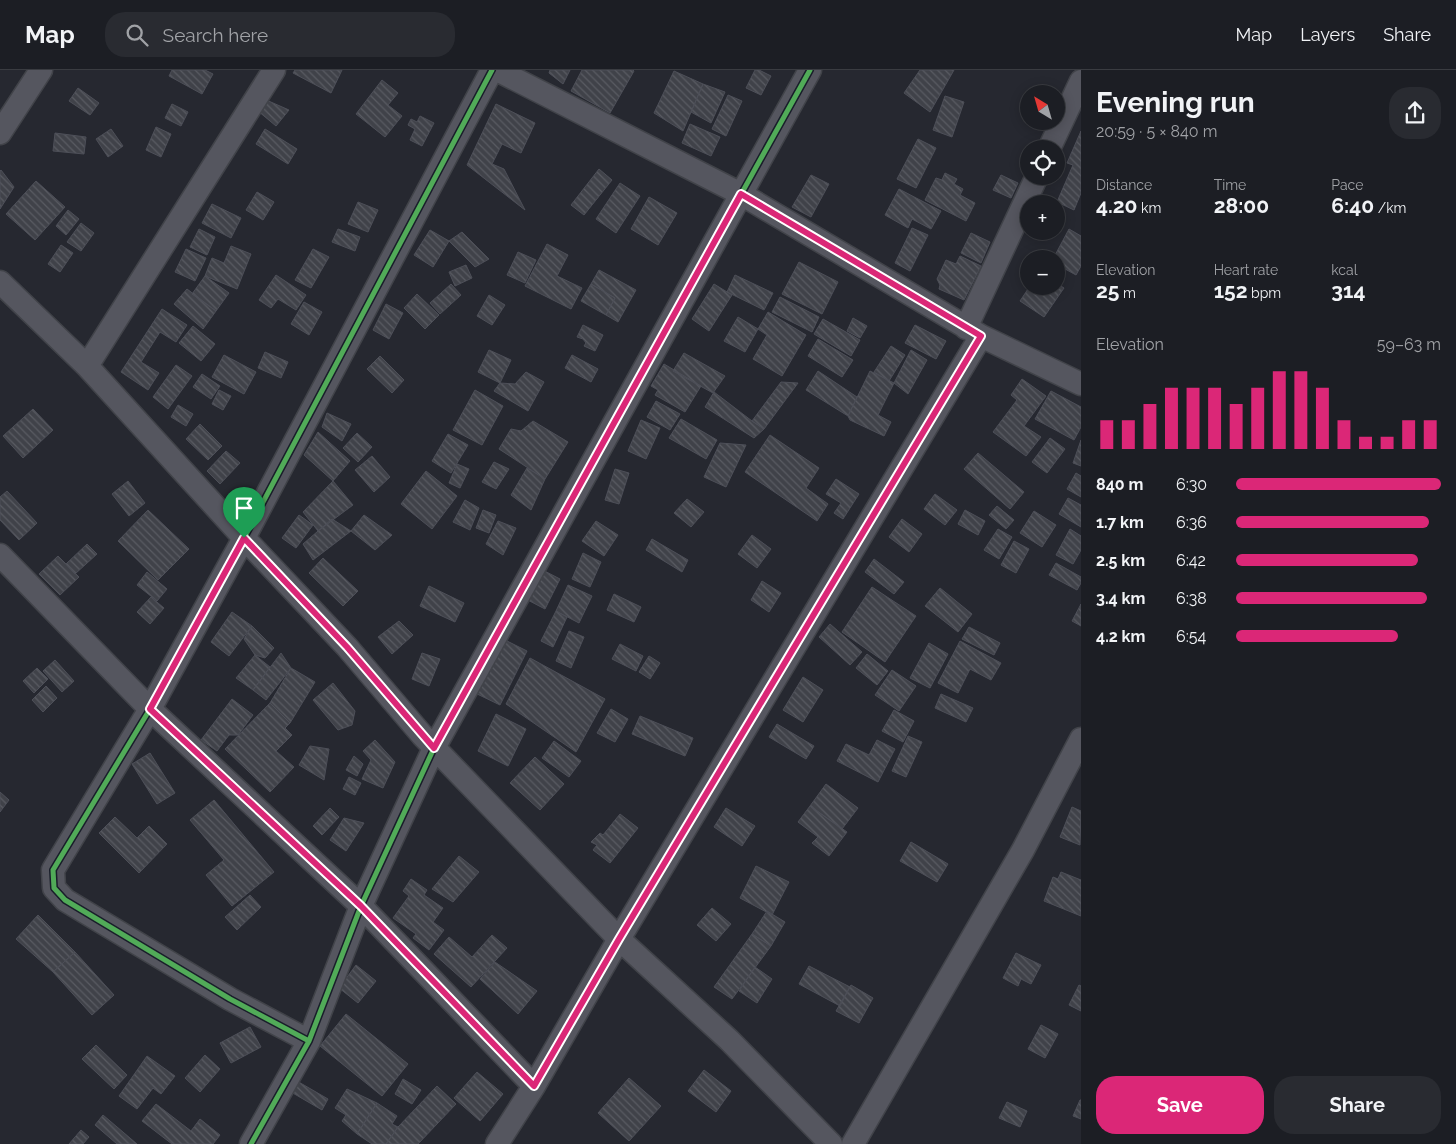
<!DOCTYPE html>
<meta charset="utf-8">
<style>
body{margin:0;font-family:Raleway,sans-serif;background:#292b31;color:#f1f3f6;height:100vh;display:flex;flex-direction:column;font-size:19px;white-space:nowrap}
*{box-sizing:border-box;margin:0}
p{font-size:16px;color:#a0a2a6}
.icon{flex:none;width:28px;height:28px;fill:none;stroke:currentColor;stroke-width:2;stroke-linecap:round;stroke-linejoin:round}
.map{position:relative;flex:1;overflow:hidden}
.drawer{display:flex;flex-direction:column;background:#1c1e24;width:375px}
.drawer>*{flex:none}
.needle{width:32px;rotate:323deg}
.tools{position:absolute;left:1020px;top:15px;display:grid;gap:10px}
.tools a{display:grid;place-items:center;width:45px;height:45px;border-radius:50%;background:#1c1e24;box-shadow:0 2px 12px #0003,0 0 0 1px #3a3c41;font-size:25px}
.pin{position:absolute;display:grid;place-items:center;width:42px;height:42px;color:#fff;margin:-51px -21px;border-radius:50% 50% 50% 0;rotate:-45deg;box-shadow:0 0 5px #0007}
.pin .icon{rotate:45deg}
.round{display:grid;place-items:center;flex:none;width:52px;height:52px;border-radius:20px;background:#292b31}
.head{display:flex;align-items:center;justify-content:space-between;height:85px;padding:0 15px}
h1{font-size:28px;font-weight:700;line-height:38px}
.metrics{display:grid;grid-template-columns:repeat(3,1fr);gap:8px;height:85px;padding:5px 15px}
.metrics div{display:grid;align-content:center}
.metrics b{font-size:21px;font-weight:700}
.metrics small{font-size:14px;font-weight:400}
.metrics p{font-size:14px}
.chart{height:140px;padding:10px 15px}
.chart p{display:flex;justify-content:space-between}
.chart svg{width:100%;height:90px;margin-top:5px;stroke:#db2777;stroke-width:6}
.button{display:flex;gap:10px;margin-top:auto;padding:10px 15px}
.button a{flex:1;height:58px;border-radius:20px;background:#db2777;color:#fff;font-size:20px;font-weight:700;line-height:58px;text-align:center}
.button a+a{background:#292b31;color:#f1f3f6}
ul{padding:0 15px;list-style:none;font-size:16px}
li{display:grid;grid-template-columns:80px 60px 1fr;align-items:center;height:38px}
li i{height:12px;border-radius:6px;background:#db2777}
header{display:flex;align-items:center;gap:30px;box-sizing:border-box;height:70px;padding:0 25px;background:#1c1e24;border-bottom:1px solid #3a3c41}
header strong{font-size:24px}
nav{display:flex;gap:28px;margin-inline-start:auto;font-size:18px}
.search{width:350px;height:45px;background:#292b31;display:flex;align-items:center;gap:12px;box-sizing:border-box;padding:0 18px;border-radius:20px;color:#a0a2a6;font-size:19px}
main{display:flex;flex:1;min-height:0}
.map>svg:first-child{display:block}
</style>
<header>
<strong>Map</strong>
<div class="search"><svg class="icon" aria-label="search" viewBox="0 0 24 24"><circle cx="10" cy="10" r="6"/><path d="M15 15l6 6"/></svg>Search here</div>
<nav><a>Map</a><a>Layers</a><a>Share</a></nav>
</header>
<main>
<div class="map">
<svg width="1081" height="1074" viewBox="0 0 1081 1074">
<defs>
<pattern id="building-back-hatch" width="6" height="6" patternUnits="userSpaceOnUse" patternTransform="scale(1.25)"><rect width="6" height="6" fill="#404249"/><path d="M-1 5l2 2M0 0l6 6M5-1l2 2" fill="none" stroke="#595b62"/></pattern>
</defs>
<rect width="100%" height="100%" fill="#262830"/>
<path fill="url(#building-back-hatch)" stroke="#4d4f58" d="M172,0H205L213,4L202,24L169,6Z
M295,0H342L331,23L293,3Z
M550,0H570L563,14L549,3Z
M582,0H633L634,1L610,43L571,21Z
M755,0H759L771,6L761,25L746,18Z
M920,0H954L930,42L904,23Z
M674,1L703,14L683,61L654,43Z
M382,10L398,23L388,35L402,46L385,67L356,44Z
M703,14L725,22L711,53L691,42Z
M78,18L99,33L90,45L69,31Z
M728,25L742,31L726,66L712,59Z
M945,26L964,32L952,67L933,60Z
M264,29L289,40L276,56L258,41Z
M172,34L188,42L181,56L165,48Z
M496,34L535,53L521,83L502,74L492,94L504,99L525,140L467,95Z
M420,46L434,53L422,76L410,70L415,59L408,55L411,49L417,52Z
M690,54L720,67L711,86L682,73Z
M156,57L171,64L161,87L146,80Z
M111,59L123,76L108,87L96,69Z
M265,59L297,79L288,94L256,74Z
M1081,61V123L1074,140L1057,132L1073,95L1067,93Z
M55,63L86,67L84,84L53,81Z
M918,69L936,78L916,118L897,109Z
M599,99L612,110L584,145L571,135Z
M1,100L14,117L0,139V101Z
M945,103L957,109L954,114L963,119L960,125L975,133L966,151L925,130L936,108L942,110Z
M811,105L829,114L811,147L792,137Z
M1001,105L1018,113L1011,128L993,120Z
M36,111L65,137L35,170L6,144Z
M620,113L640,126L616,163L596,149Z
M899,119L941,141L931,159L912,149L908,158L885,145Z
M257,122L274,132L263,150L246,140Z
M649,127L677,143L658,175L631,159Z
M358,132L378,140L368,162L348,154Z
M212,134L241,148L231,168L202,153Z
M68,140L79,149L66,165L56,156Z
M81,153L94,163L81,181L67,172Z
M912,158L928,165L910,201L895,193Z
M199,159L215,167L207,185L190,177Z
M338,159L360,167L355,181L332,172Z
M1069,159L1081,166V196L1076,205L1056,194V189H1053Z
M430,160L449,171L433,197L414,185Z
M462,162L489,189L475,197L449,171Z
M971,163L990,172L981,193L961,183Z
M547,174L568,185L557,206L582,218L571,239L525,216Z
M61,175L73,183L60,202L48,194Z
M231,176L251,184L237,219L205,206L212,188L224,193Z
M186,179L206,188L195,211L175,202Z
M313,179L329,187L311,218L295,210Z
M518,182L536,190L525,213L507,205Z
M960,186L981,196L964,230L939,219L940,215L937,209L946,190L956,194Z
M799,192L838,212L822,244L782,224Z
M466,195L472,208L455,216L449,202Z
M599,200L636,220L618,252L606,245L615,228L591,214Z
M276,205L306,225L296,240L278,229L271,238L259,230Z
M735,205L773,223L764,240L727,222Z
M205,206L229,223L216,241L192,224Z
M1056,213L1064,218L1044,247L1020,231L1030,216H1056Z
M451,214L461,225L440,244L430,233Z
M591,214L615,228L606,245L581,231Z
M714,214L732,225L709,261L692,249Z
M187,219L216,241L203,259L174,234Z
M417,224L439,245L425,259L404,238Z
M489,225L505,235L492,255L477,246Z
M780,227L819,247L812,262L772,242Z
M304,232L322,242L309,265L291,254Z
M386,234L403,243L389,269L373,260Z
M162,239L187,255L176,272L160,262L141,292L159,303L148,320L121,302Z
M768,242L806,265L782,306L753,289L767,265L758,259Z
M738,247L758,259L745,282L724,271Z
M853,248L867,256L860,268L847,261Z
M823,249L860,270L851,286L814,264Z
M583,255L603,265L595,281L584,276L586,273L583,269L577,267Z
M915,255L946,271L936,289L905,273Z
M193,256L215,274L201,291L179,273Z
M818,269L853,290L842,307L808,286Z
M891,276L905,285L889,311L874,302Z
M489,280L511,290L500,313L478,302Z
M911,280L927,290L908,324L894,313Z
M265,282L288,292L281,308L258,298Z
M684,283L725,306L713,323L673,301Z
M224,285L256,302L244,324L212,307Z
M572,285L598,299L591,312L565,298Z
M380,286L404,310L392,323L367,299Z
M664,294L701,316L685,342L655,325L658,320L651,316Z
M176,295L192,306L168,339L153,327Z
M818,301L857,327L848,346L806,320Z
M870,301L894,313L878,345L891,352L884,366L850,350L848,346Z
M526,302L544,312L528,341L494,321L500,313L515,314Z
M202,304L220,316L211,329L193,317Z
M1022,309L1046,326L1024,356L1041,367L1026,386L993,362L1017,330L1011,325Z
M781,312L798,313L764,359L752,351Z
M219,320L231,326L223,340L212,334Z
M475,320L503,336L482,375L453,360Z
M1051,321L1081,337V357L1074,370L1035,349Z
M714,322L752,351L764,359L754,368L705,337Z
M656,331L680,344L670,360L647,347Z
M178,335L193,344L186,356L171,347Z
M33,339L53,360L23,388L3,366Z
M327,343L351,354L342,371L322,357Z
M681,349L717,370L706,389L669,368Z
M641,350L660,358L646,389L628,381Z
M533,351L568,372L545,409L499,379L511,359L521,361Z
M200,354L222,376L208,390L186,369Z
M318,362L350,391L333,411L304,385Z
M357,363L372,377L358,392L343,378Z
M448,364L468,375L451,403L432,391Z
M770,365L819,398L806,418L828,434L817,451L745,402Z
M1050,368L1065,379L1047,403L1032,392Z
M1081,370V396L1073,393Z
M720,373L746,375L726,417L704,407Z
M226,381L240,393L220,414L207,401Z
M978,383L1024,422L1010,439L964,399Z
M372,386L390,407L374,422L355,400Z
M494,392L509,399L496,419L482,412Z
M457,394L469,399L460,418L449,413Z
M527,398L545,409L531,440L511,425Z
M615,399L629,403L619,434L605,430Z
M426,401L457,426L432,459L401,434Z
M1076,403L1081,406V427L1067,419Z
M836,409L859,424L843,449L834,443L841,433L826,424Z
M128,411L145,433L129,446L112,424Z
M333,411L353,435L318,461L303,442Z
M7,421L37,453L19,470L0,450V427Z
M935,424L957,440L945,455L924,439Z
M1068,428L1081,435V457L1059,444Z
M687,429L704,442L691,457L674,443Z
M465,430L479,438L470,460L453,452Z
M997,436L1014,450L1006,459L989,445Z
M148,440L189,479L158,510L118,471Z
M483,440L496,445L489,463L476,458Z
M965,440L985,451L978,465L958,454Z
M1034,441L1056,455L1042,477L1020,463Z
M299,445L313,455L296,478L282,468Z
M364,445L392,465L375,480L351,461Z
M332,449L351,461L313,490L303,474Z
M902,449L922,464L909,482L889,467Z
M498,451L516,458L503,485L486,474Z
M596,451L618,465L604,486L582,471Z
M998,459L1012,467L999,489L984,480Z
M1070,459L1081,466V480L1073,494L1056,485Z
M752,465L771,479L757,498L738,484Z
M652,469L688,490L682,502L646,480Z
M1014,471L1029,479L1016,503L1001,495Z
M87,474L97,484L75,504L66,494Z
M583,483L601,492L590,517L572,509Z
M58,486L79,507L60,525L39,504Z
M323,488L358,521L343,536L309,503Z
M874,489L904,512L894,524L865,502Z
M1056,493L1081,507V513L1077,520L1049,505Z
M535,496L560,509L545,539L520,526Z
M147,502L167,519L157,531L137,515Z
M762,511L781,523L769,542L751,530Z
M568,515L592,526L579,553L556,541Z
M429,516L464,533L455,552L420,536Z
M872,517L916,546L885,592L842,562Z
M940,518L972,544L958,562L925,536Z
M614,524L641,537L634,552L607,540Z
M151,527L164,538L150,554L137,542Z
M1081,534V556L1072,551Z
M556,541L567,547L553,577L541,571Z
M232,542L252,556L229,586L211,572Z
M399,551L413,565L392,584L378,567Z
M830,554L862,582L850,595L819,567Z
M252,556L274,578L265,588L255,585L244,569Z
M969,557L1000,573L994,585L962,569Z
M569,561L584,567L571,598L556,591Z
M501,568L527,581L500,635L473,622Z
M960,571L1001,593L991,610L970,599L958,623L938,613Z
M929,573L948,584L930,618L910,608Z
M620,574L643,586L636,601L612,589Z
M281,583L291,598L266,630L253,620Z
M422,583L440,589L429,616L412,609Z
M867,584L888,601L877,615L856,598Z
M255,585L270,597L253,620L236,608Z
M649,586L660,593L650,609L639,602Z
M530,588L605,629L576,682L506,634Z
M55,590L74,611L62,622L43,601Z
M37,598L48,609L34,623L23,611Z
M291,598L315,612L290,653L270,633Z
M892,600L916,616L899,641L875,625Z
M803,607L823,620L803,652L783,640Z
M333,613L355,641L352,655L338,660L313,630Z
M46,616L57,628L43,642L32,630Z
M941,624L973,638L966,652L935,638Z
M232,629L253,645L238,665H229L217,681L201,670Z
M270,633L290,653L285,658L292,665L276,681L294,697L270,722L225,679Z
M611,639L628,649L615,672L597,663Z
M894,640L914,651L903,672L882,661Z
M496,644L526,659L508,696L478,681Z
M640,646L693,668L685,686L632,664Z
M777,654L814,676L806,689L769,667Z
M908,666L922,672L906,707L892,701Z
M375,670L395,692L383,718L362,709L371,690L363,681Z
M877,670L895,679L878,712L837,691L846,674L869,685Z
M554,671L581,691L569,707L542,688Z
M310,676L329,679L324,710L299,695Z
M150,683L175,723L157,734L132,694Z
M354,686L363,694L357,706L346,700Z
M535,687L564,714L540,740L510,713Z
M349,707L361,713L355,725L343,719Z
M826,714L858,738L842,759L810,736Z
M0,722L9,730L0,742Z
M214,730L274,802L232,836L206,805L224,790L190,750Z
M810,736L847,762L829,786L812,773L818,767L798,752Z
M1072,737L1081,741L1080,775L1060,767Z
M330,738L339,747L322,765L313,756Z
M726,738L755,756L742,776L714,757Z
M620,744L638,758L610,793L593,780L597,775L591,772L600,763L603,765Z
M115,747L137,768L149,756L167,774L139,803L99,763Z
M344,748L364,753L346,781L330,770Z
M911,772L948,794L937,812L900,791Z
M459,786L479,802L453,832L432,819Z
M756,796L789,812L772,845L740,828Z
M1061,802L1081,810V846L1044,831L1053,807L1058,809Z
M411,809L427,820L424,825L443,838L433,852L444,860L429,880L413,868L416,864L393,848L409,826L403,821Z
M250,825L261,837L237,860L225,847Z
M712,838L731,854L716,871L697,855Z
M767,841L785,852L771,876L752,864Z
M38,845L75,882L53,902L16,869Z
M752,864L771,876L732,929L714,917Z
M492,865L507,878L471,917L434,884L449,867L472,887Z
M75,882L114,925L92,945L53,902Z
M1016,883L1041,895L1031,914L1021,909L1018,916L1003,908Z
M495,892L537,921L518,944L480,909Z
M356,895L376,911L358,933L339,918Z
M809,896L850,917L840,936L799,914Z
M755,897L772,909L757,933L739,921Z
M851,915L873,928L859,953L836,941Z
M1079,915L1081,916V941L1069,935Z
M346,944L408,994L382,1026L320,976Z
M1041,955L1058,964L1045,988L1028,979Z
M250,957L261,977L231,993L220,973Z
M96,975L127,1005L114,1019L82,989Z
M205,985L220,999L200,1022L185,1008Z
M147,986L175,1006L161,1024L153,1018L137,1039L119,1026Z
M704,1000L731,1021L716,1042L688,1021Z
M477,1002L503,1024L480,1051L454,1028Z
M629,1008L661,1036L629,1071L598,1043Z
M403,1009L421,1020L412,1034L395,1024Z
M297,1011L328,1029L322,1040L291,1022Z
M437,1016L456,1034L418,1074H386L398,1057Z
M347,1019L377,1033L357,1064L342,1051L346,1045L335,1038Z
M1080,1030H1081V1049L1073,1046Z
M1007,1032L1027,1041L1020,1057L999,1048Z
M377,1033L397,1046L392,1054L398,1057L386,1074H372L357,1064Z
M156,1034L191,1061L200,1049L220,1065L213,1074H172L142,1051Z
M103,1045L137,1074H117L95,1055Z
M81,1060L89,1067L83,1074H69Z"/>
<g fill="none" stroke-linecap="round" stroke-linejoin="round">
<g stroke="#414349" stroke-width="25">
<path id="street" d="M497,0L741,124L981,266L1081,314
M0,63L41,0
M1049,79L1081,11
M0,212L87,296L244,468L347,577L422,665L619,869L729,970L831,1074
M966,258L1037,106
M87,296L274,0
M0,485L150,639L361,836L534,1016
M309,971L230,929L65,830L54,818L53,800L150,639L244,468L492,0
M251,1074L309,971L361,836L434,678L810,0
M497,1074L534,1016L619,869L981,266
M853,1074L1023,780L1081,669"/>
</g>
<use href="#street" stroke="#55565f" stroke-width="22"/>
<g stroke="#191e2a" stroke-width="8">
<path id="cycleway" d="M309,971L230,929L65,830L54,818L53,800L150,639L244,468L492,0
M251,1074L309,971L361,836L434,678L810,0"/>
</g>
<use href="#cycleway" stroke="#51ab58" stroke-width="5"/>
</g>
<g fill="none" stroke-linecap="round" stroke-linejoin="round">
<g stroke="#fff" stroke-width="10">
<path id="route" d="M741,124L981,266L619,869L534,1016L361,836L150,639L244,468L347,577L434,678Z"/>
</g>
<use href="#route" stroke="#db2777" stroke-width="6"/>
</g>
</svg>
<div class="tools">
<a><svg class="needle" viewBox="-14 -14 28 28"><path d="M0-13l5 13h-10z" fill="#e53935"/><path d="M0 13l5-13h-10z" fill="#a0a2a6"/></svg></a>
<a><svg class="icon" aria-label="locate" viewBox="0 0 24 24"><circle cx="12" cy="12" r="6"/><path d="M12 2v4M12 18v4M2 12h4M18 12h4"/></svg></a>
<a>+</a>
<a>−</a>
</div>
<div class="pin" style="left:244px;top:468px;background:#1e9e55"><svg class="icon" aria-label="arrive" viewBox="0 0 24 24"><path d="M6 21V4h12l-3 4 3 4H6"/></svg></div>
</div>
<section class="drawer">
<div class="head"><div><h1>Evening run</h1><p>20:59 · 5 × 840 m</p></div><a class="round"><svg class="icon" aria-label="share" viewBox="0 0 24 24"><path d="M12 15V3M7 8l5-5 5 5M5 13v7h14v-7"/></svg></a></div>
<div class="metrics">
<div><p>Distance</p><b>4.20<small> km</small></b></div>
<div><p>Time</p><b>28:00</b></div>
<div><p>Pace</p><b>6:40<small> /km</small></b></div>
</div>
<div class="metrics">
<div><p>Elevation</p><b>25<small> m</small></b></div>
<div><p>Heart rate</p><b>152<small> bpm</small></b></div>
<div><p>kcal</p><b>314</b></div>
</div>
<div class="chart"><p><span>Elevation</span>59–63 m</p>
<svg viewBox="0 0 160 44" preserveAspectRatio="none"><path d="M5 44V30M15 44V30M25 44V22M35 44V14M45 44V14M55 44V14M65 44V22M75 44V14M85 44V6M95 44V6M105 44V14M115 44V30M125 44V38M135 44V38M145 44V30M155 44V30"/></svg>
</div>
<ul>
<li><b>840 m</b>6:30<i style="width:100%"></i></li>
<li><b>1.7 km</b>6:36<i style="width:94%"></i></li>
<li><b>2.5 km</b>6:42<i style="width:89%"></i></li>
<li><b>3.4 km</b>6:38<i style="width:93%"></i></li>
<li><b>4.2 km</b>6:54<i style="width:79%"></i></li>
</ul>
<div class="button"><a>Save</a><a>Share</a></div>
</section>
</main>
